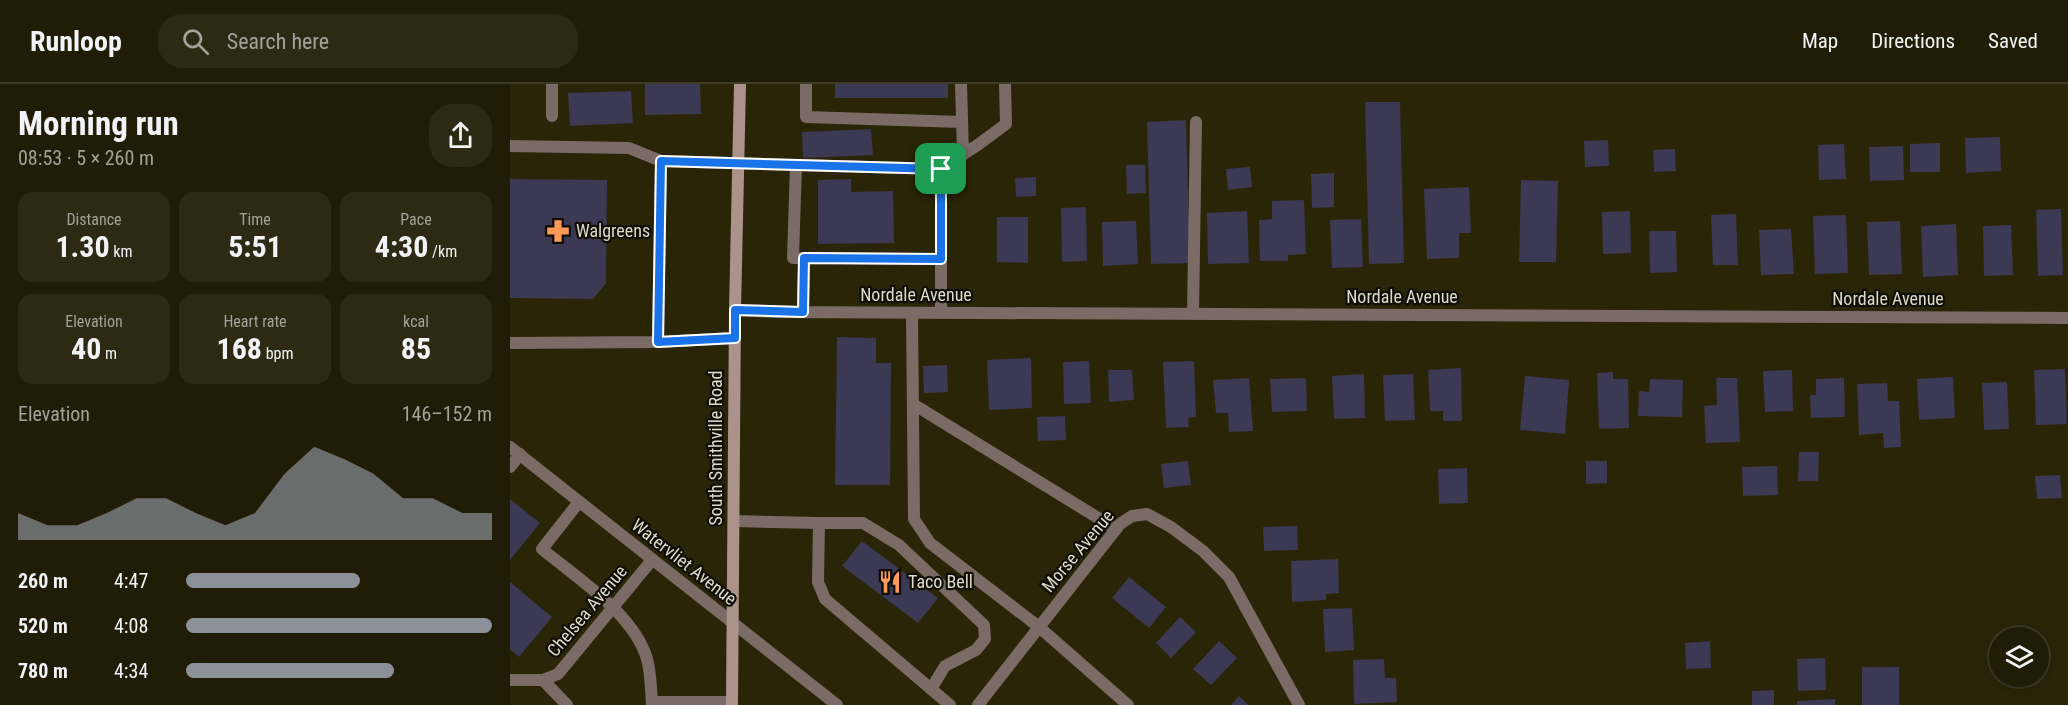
<!DOCTYPE html>
<meta charset="utf-8">
<style>
body{margin:0;font-family:"Roboto Condensed",sans-serif;background:#2d2913;color:#f1f3f6;height:100vh;display:flex;flex-direction:column;font-size:22px;white-space:nowrap}
*{box-sizing:border-box;margin:0}
p{font-size:20px;color:#a2a19a}
.icon{flex:none;width:33px;height:33px;fill:none;stroke:currentColor;stroke-width:2;stroke-linecap:round;stroke-linejoin:round}
.map{position:relative;flex:1;overflow:hidden}
.panel{display:flex;flex-direction:column;background:#201c05;width:510px}
.panel>*{flex:none}
.buttons{position:absolute;left:1479px;top:543px;display:grid;gap:12px}
.buttons a{display:grid;place-items:center;width:60px;height:60px;border-radius:50%;background:#201c05;box-shadow:0 3px 15px #0003,0 0 0 2px #3d3a27;font-size:30px}
.pin{position:absolute;display:grid;place-items:center;width:51px;height:51px;color:#fff;margin:-26px;border-radius:12px;box-shadow:0 3px 9px #0006}
.round{display:grid;place-items:center;flex:none;width:63px;height:63px;border-radius:24px;background:#2d2913}
.head{display:flex;align-items:center;justify-content:space-between;height:102px;padding:0 18px}
h1{font-size:33px;font-weight:700;line-height:45px}
.stats{display:grid;grid-template-columns:repeat(3,1fr);gap:9px;height:102px;padding:6px 18px}
.stats div{display:grid;align-content:center;border-radius:15px;background:#2d2913;text-align:center}
.stats b{font-size:30px;font-weight:700}
.stats small{font-size:16px;font-weight:400}
.stats p{font-size:16px}
.chart{height:168px;padding:12px 18px}
.chart p{display:flex;justify-content:space-between}
.chart svg{width:100%;height:108px;margin-top:6px;fill:#8c9099;opacity:.7}
ul{padding:0 18px;list-style:none;font-size:20px}
li{display:grid;grid-template-columns:96px 72px 1fr;align-items:center;height:45px}
li i{height:15px;border-radius:8px;background:#8c9099}
header{display:flex;align-items:center;gap:36px;box-sizing:border-box;height:84px;padding:0 30px;background:#201c05;border-bottom:2px solid #3d3a27}
header strong{font-size:28px}
nav{display:flex;gap:33px;margin-inline-start:auto;font-size:21px}
.search{width:420px;height:54px;background:#2d2913;display:flex;align-items:center;gap:15px;box-sizing:border-box;padding:0 21px;border-radius:24px;color:#a2a19a;font-size:22px}
main{display:flex;flex:1;min-height:0}
.map>svg:first-child{display:block}
</style>
<header>
<strong>Runloop</strong>
<div class="search"><svg class="icon" aria-label="search" viewBox="0 0 24 24"><circle cx="10" cy="10" r="6"/><path d="M15 15l6 6"/></svg>Search here</div>
<nav><a>Map</a><a>Directions</a><a>Saved</a></nav>
</header>
<main>
<section class="panel">
<div class="head"><div><h1>Morning run</h1><p>08:53 · 5 × 260 m</p></div><a class="round"><svg class="icon" aria-label="share" viewBox="0 0 24 24"><path d="M12 15V3M7 8l5-5 5 5M5 13v7h14v-7"/></svg></a></div>
<div class="stats">
<div><p>Distance</p><b>1.30<small> km</small></b></div>
<div><p>Time</p><b>5:51</b></div>
<div><p>Pace</p><b>4:30<small> /km</small></b></div>
</div>
<div class="stats">
<div><p>Elevation</p><b>40<small> m</small></b></div>
<div><p>Heart rate</p><b>168<small> bpm</small></b></div>
<div><p>kcal</p><b>85</b></div>
</div>
<div class="chart"><p><span>Elevation</span>146–152 m</p>
<svg viewBox="0 0 160 44" preserveAspectRatio="none"><path d="M0 44V33L10 38L20 38L30 33L40 27L50 27L60 33L70 38L80 33L90 17L100 6L110 11L120 17L130 27L140 27L150 33L160 33V44z"/></svg>
</div>
<ul>
<li><b>260 m</b>4:47<i style="width:57%"></i></li>
<li><b>520 m</b>4:08<i style="width:100%"></i></li>
<li><b>780 m</b>4:34<i style="width:68%"></i></li>
</ul>
</section>
<div class="map">
<svg width="1558" height="621" viewBox="0 0 1558 621">
<rect width="100%" height="100%" fill="#2a2507"/>
<path fill="#3b3953" d="M135,0H190L191,30L135,31Z
M325,0H438V14H325Z
M121,7L123,39L60,42L58,9Z
M855,18H890L894,179L859,180Z
M676,36L680,179L641,180L637,38Z
M361,45L363,71L293,74L292,48Z
M1490,53L1491,87L1456,89L1455,54Z
M1098,56L1099,82L1075,83L1074,57Z
M1430,59V88H1400V60Z
M1334,60L1336,95L1309,96L1308,61Z
M1393,62L1394,96L1360,97L1359,63Z
M1165,65L1166,87L1144,88L1143,66Z
M616,81H635L636,109L617,110Z
M740,83L742,103L718,106L716,85Z
M824,89V123L802,124L801,90Z
M526,93V112L506,113L505,94Z
M0,95L97,96L96,199L83,215L0,214Z
M341,95V108L383,107L384,159L308,160V96Z
M1011,96L1048,97L1046,178H1009Z
M959,103L961,149H949V174L917,175L914,105Z
M794,116L796,170L778,171V177H750L749,136L762,135V117Z
M576,123L577,177L552,178L551,124Z
M1551,125L1553,191L1528,192L1526,126Z
M737,127L739,179L698,180L697,129Z
M1120,127L1121,169L1093,170L1092,128Z
M1226,130L1228,181H1203L1201,131Z
M1336,131L1338,189L1305,190L1303,132Z
M487,133H518V179L487,178Z
M851,135L853,183L822,184L820,136Z
M626,137L628,180L593,182L592,138Z
M1390,137L1392,190L1359,191L1357,138Z
M1446,140L1448,191L1413,193L1411,142Z
M1501,141L1503,191L1474,192L1473,142Z
M1281,145L1284,190L1251,191L1249,146Z
M1139,147H1166L1167,188L1140,189Z
M327,253L366,254V279H381L380,401H325Z
M521,274L522,324L479,326L477,276Z
M579,277L581,319L554,320L553,278Z
M684,277L686,333L678,334L679,343L656,344L653,278Z
M437,281L438,308L414,309L413,282Z
M951,284L952,337H933V327H920L918,286Z
M1555,285L1557,340L1526,341L1524,286Z
M598,286H622L624,316L599,318Z
M1282,286L1283,327L1255,328L1253,287Z
M1103,288V295H1118L1119,344L1089,345L1087,289Z
M854,290L855,334L824,335L822,292Z
M903,290L905,336L875,337L873,291Z
M1015,292L1059,296L1055,350L1010,346Z
M1443,293L1445,334L1409,336L1407,295Z
M739,294L743,347L719,348L718,329H706L703,296Z
M796,294L797,327L762,328L760,295Z
M1206,294H1227L1230,358L1196,359L1194,322L1207,321Z
M1334,294L1335,333L1301,334L1300,311H1306V295Z
M1140,295L1173,296L1172,333L1128,332L1129,307L1139,308Z
M1497,298L1499,345L1474,346L1472,299Z
M1377,299L1378,317H1389L1391,363L1374,364L1373,349L1349,351L1347,300Z
M555,332L556,356L528,357L527,333Z
M1289,368H1309L1308,397H1288Z
M678,377L681,401L654,404L651,380Z
M1076,377H1097V399L1076,400Z
M1267,382L1268,411L1233,412L1232,383Z
M957,384L958,419L929,420L928,385Z
M1550,391L1552,414L1527,415L1525,392Z
M0,415L30,439L0,476Z
M787,442L788,466L754,467L753,443Z
M352,457L428,514L408,539L332,482Z
M828,475L829,509L816,510V516L782,518L781,477Z
M619,493L656,523L639,544L602,514Z
M0,498L42,533L9,573L0,565Z
M842,524L844,566L815,568L813,525Z
M670,533L686,548L661,574L646,559Z
M709,557L727,574L701,601L683,585Z
M1200,557L1201,584L1176,585L1175,559Z
M1315,574L1316,606L1288,607L1287,575Z
M874,575L875,594H886L887,618L844,620L843,576Z
M1352,583H1389V621H1352Z
M1504,592H1521V597L1504,596Z
M1264,606V621H1242V607Z
M729,612L739,621H721Z
M1325,615V621H1287V617Z"/>
<g fill="none" stroke-linecap="round" stroke-linejoin="round">
<path stroke="#7a6b67" stroke-width="12" d="M296,0V33L452,38
M451,0L453,70
M42,32V0
M0,62L119,64L151,77L431,85V229
M286,81L283,174L431,175
M431,85L469,60L496,40L495,0
M293,228L294,174
M402,229L404,435L420,459L529,543L618,621
M683,230L686,38
M148,258L225,254
M0,259L148,258L151,77
M403,320L606,445
M0,383L10,370
M69,418L32,465C67,494 124,530 137,575C141,589 141,606 142,621
M224,437L309,439L308,498L315,515L440,621
M309,439H353L389,461L474,541L475,555L466,566L435,582L421,605
M33,596L57,621
M142,618H222"/>
<path stroke="#7a6b67" stroke-width="12" d="M225,226L265,228L1558,234
M0,596H33L48,590L142,476
M468,621L610,440L622,432L637,430L661,443L693,467L719,493L789,621"/>
<path stroke="#7a6b67" stroke-width="12" d="M0,363L327,621"/>
<path stroke="#ab938c" stroke-width="12" d="M222,621L225,226L230,0"/>
</g>
<g fill="none" stroke-linecap="round" stroke-linejoin="round">
<g stroke="#fff" stroke-width="12">
<path id="route" d="M151,77L431,85V175L294,174L293,228L225,226V254L148,258Z"/>
</g>
<use href="#route" stroke="#1a73e8" stroke-width="8"/>
</g>
<defs>
<g id="pharmacy-bare" transform="scale(1.8)"><path d="M-2-6h4v4h4v4h-4v4h-4v-4h-4v-4h4Z" fill="#fe9b59" stroke="#100e04" stroke-width="2.5" paint-order="stroke"/></g>
<g id="restaurant-bare" transform="scale(1.8)"><path d="M-5-6h1v4h1v-4h1v4h1v-4h1v5L-1.5 .5V6h-2V.5L-5-1ZM5-6V6H3V1.5H1.5Q1.5-4 5-6Z" fill="#fe9b59" stroke="#100e04" stroke-width="2.5" paint-order="stroke"/></g>
</defs>
<g fill-rule="evenodd">
<use href="#pharmacy-bare" x="48" y="147"/>
<use href="#restaurant-bare" x="380" y="498"/>
</g>
<g text-anchor="middle" stroke-width="4.5" stroke-linejoin="round" paint-order="stroke">
<g font-size="18" fill="#dddbca" stroke="#100e04" text-anchor="start">
<text x="66" y="153">Walgreens</text>
<text x="398" y="504">Taco Bell</text>
</g>
<g font-size="18" fill="#dddbca" stroke="#100e04">
<text x="406" y="217">Nordale Avenue</text>
<text x="892" y="219">Nordale Avenue</text>
<text x="1378" y="221">Nordale Avenue</text>
<text transform="translate(206 364) rotate(-90)" y="6">South Smithville Road</text>
<text transform="translate(568 467) rotate(-50)" y="6">Morse Avenue</text>
<text transform="translate(174 478) rotate(38)" y="6">Watervliet Avenue</text>
<text transform="translate(77 527) rotate(-50)" y="6">Chelsea Avenue</text>
</g>
</g>
</svg>
<div class="buttons">
<a><svg class="icon" aria-label="layers" viewBox="0 0 24 24"><path d="M12 4l9 5-9 5-9-5zM3 14l9 5 9-5"/></svg></a>
</div>
<div class="pin" style="left:431px;top:85px;background:#1e9e55"><svg class="icon" aria-label="arrive" viewBox="0 0 24 24"><path d="M6 21V4h12l-3 4 3 4H6"/></svg></div>
</div>
</main>
